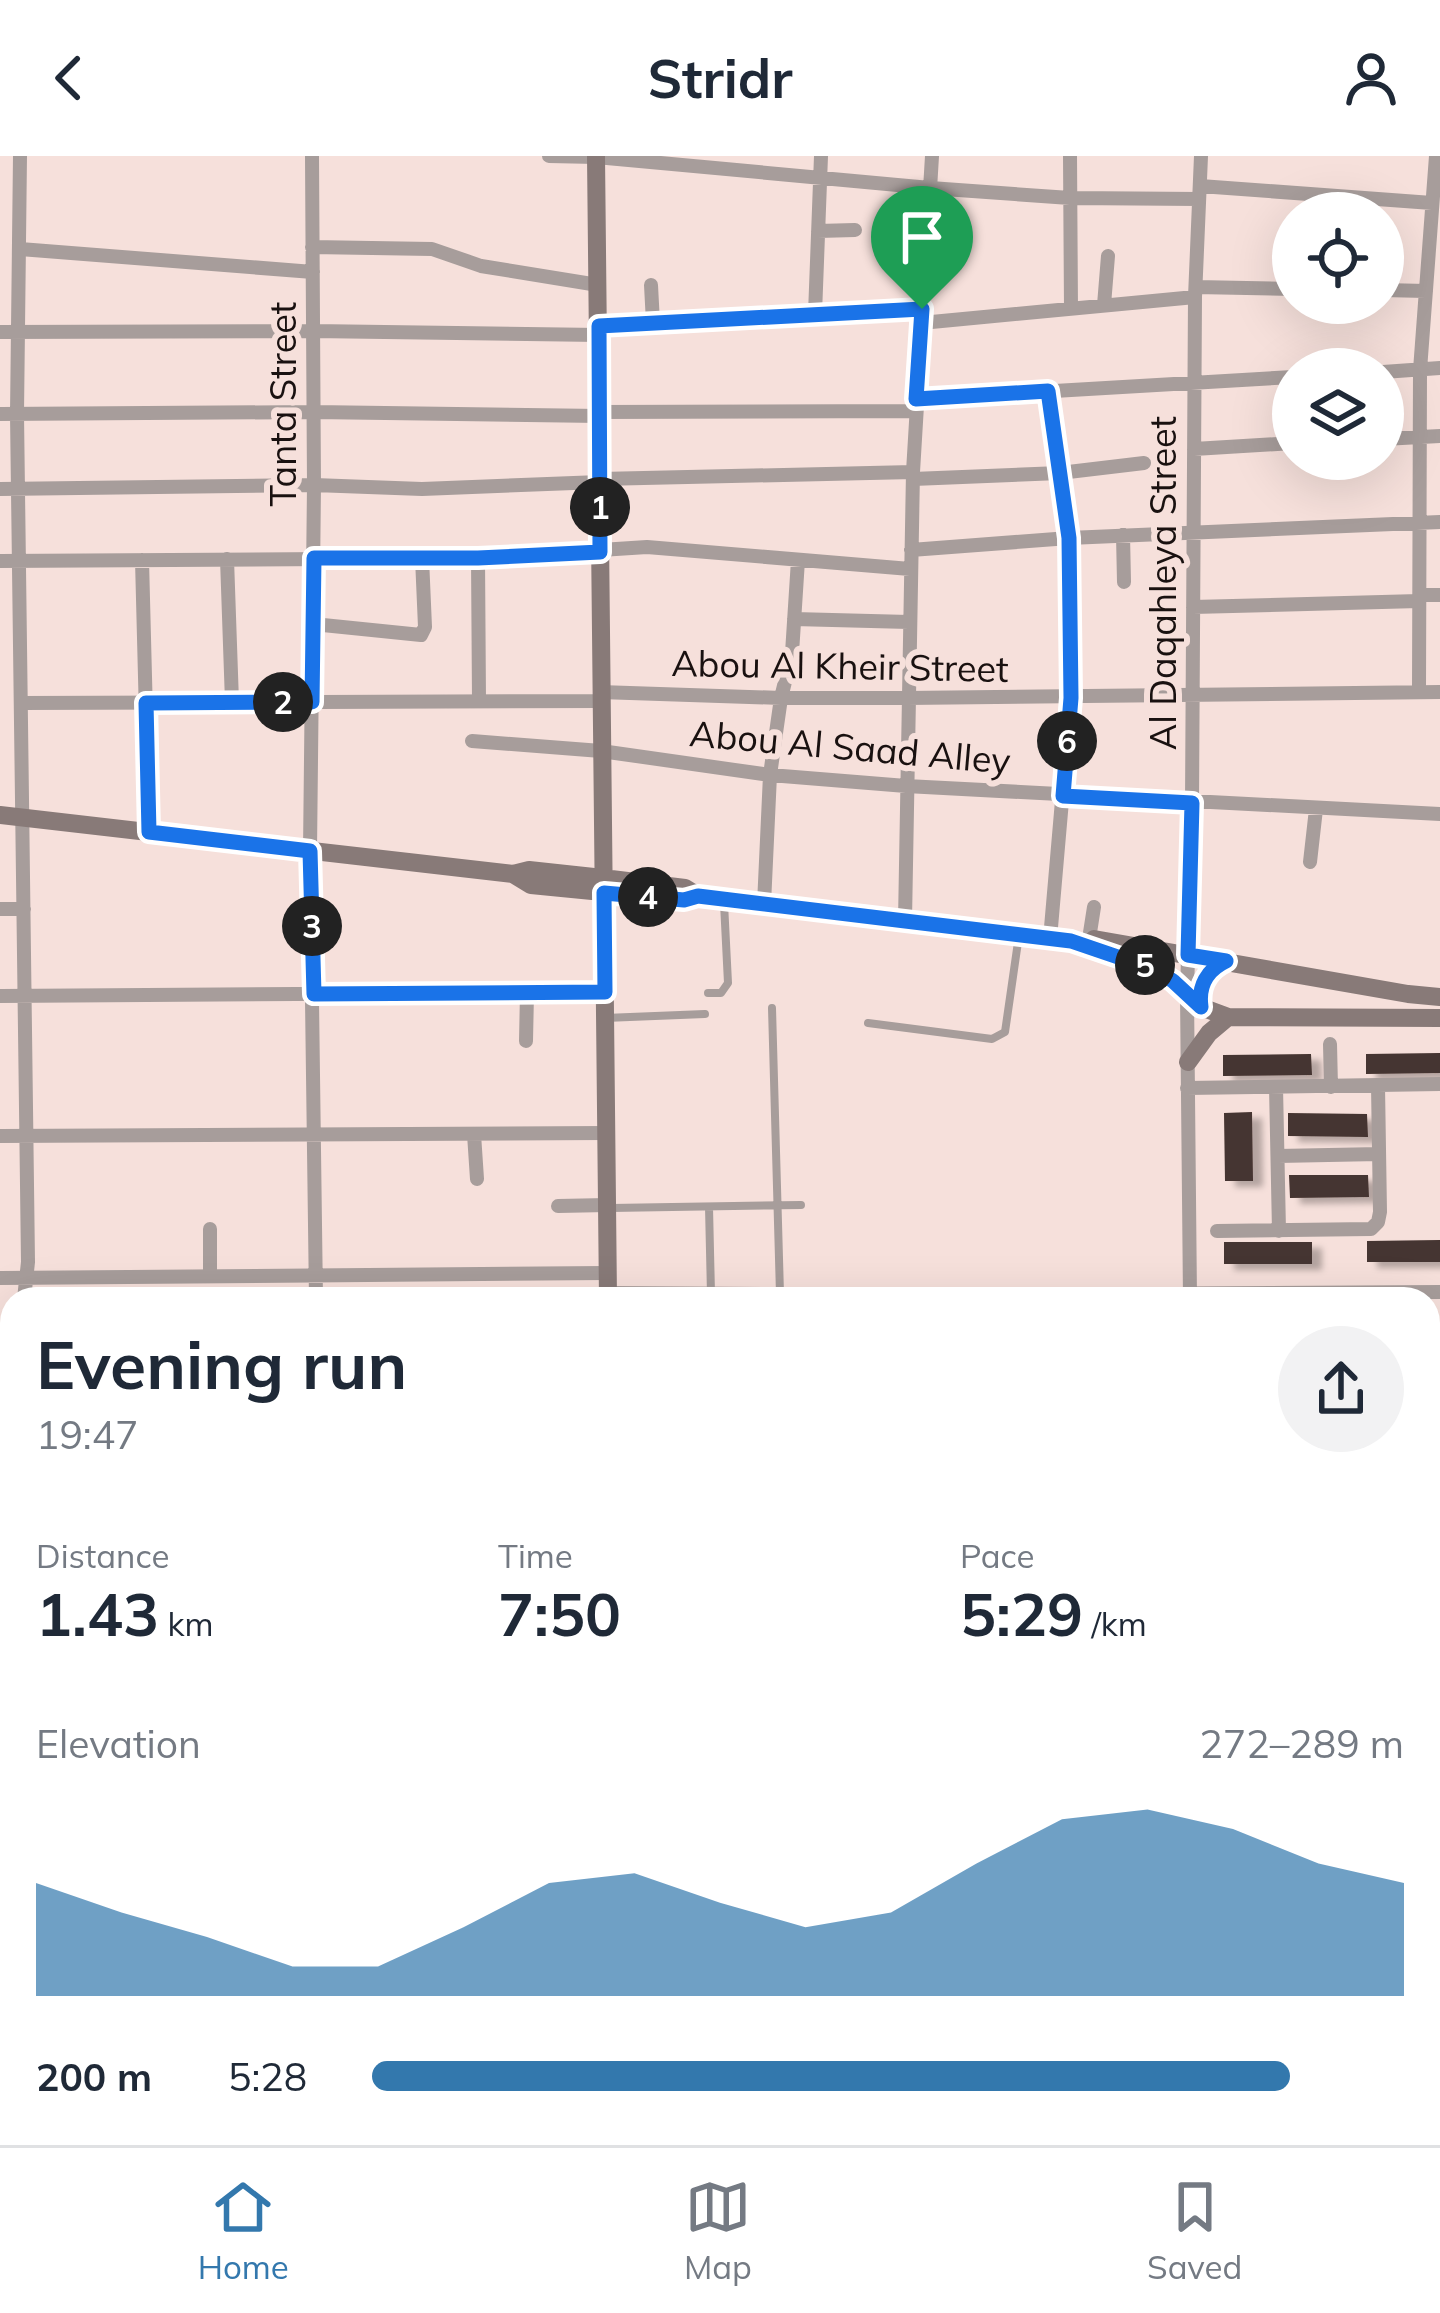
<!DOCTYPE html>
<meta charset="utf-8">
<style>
body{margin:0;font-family:Mulish,sans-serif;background:#f2f2f3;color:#1f2937;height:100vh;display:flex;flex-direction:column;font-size:45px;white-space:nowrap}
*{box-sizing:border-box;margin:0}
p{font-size:39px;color:#747a83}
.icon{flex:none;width:66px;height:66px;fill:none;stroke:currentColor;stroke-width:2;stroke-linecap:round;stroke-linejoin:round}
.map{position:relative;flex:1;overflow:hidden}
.drawer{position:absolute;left:0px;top:1131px;width:1440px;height:858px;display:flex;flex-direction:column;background:#fff;border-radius:36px 36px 0 0;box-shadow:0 12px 48px #0002}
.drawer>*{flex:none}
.controls{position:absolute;left:1272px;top:36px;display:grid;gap:24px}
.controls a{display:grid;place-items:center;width:132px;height:132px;border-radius:50%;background:#fff;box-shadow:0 12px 48px #0002;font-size:60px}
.pin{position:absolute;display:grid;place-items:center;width:102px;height:102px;color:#fff;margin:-123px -51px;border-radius:50% 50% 50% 0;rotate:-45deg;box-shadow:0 0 12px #0007}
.pin .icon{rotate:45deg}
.km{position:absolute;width:60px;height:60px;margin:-30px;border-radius:50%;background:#222;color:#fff;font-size:33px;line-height:60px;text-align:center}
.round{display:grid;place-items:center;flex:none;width:126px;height:126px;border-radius:63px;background:#f2f2f3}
.head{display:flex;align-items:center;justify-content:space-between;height:204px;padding:0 36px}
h1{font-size:66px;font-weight:700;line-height:90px}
.stats{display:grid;grid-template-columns:repeat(3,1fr);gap:18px;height:204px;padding:12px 36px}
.stats div{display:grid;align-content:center}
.stats b{font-size:60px;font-weight:700}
.stats small{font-size:33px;font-weight:400}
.stats p{font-size:33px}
.chart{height:336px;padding:24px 36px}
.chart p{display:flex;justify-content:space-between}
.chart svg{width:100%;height:216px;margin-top:12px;fill:#3378ad;opacity:.7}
ul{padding:0 36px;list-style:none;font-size:39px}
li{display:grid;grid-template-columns:192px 144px 1fr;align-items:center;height:90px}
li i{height:30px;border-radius:15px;background:#3378ad}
header{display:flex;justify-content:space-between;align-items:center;height:156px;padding:0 36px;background:#fff;font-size:54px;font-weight:700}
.tabs{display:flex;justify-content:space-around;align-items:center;height:168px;border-top:3px solid #e0e1e3;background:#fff;font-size:33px;color:#747a83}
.tabs a{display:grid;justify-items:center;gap:6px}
.tabs .active{color:#3378ad}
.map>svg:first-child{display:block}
</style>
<header><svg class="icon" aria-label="back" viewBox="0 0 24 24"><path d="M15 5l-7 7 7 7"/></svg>Stridr<svg class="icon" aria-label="person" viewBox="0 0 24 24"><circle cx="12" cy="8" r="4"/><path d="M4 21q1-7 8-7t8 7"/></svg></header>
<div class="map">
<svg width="1440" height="1989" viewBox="0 0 1440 1989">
<defs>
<filter id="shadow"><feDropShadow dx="10" dy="6" stdDeviation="3" flood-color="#0004"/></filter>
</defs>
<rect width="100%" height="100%" fill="#f6e0db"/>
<path fill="#453430" filter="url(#shadow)" d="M1440,897V917L1366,918V898Z
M1311,898L1312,919L1223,920V899Z
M1252,956L1253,1025H1225L1224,957Z
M1288,957L1367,958L1368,981L1288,980Z
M1289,1019H1368L1369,1041L1290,1042Z
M1440,1084V1106H1367V1085Z
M1224,1086H1312V1108H1224Z"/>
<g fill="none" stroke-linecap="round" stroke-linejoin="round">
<path stroke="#a79d9b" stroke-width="8" d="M708,837H721L728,827L724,747
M772,852L780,1138
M605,862L705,858
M868,867L992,883L1005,876L1019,779
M709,1051L711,1138
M611,1052L801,1049"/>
<path stroke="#a79d9b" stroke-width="14" d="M20,0L17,258L28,1106L24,1143
M312,0L314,329L310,695L316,1143
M549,0L596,1L930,32L1070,42L1199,43
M1070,0L1071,153
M1200,30L1432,47
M818,75L855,74
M312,91L432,93L481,110L598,129
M20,93L313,116
M651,129L653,167
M1196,131L1293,133
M1383,134L1426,135
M1104,149L1108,100
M815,158L821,0
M921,167L1195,141
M599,170L922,153
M0,176L313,175L599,179
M1383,216L1440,212
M1048,235L1069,382L1071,541L1050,783
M916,243L1293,221
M599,256L915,255
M0,258L314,256L600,260
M1383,283L1440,280
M1194,293L1293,287
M600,323L913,316
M913,323L1060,317L1144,307
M0,333L314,329L422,333L600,326
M1123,379L1124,426
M911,394L1069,382L1440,366
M478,402L479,545
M227,403L232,546
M142,404L149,676
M0,405L478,402L647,391L910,413
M1419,439H1440
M1193,451L1419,445
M794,463L909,466
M313,468L421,479L425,471L422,402
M1419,535L1420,214L1436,0
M600,536L781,542H907L1440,536
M21,547L600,545
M472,585L601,595L770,619L906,630L1440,658
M1310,706L1316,653
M764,748L770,619L781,542L792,497L798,404
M0,753H24
M905,765L913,316L932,0
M1089,783L1094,751
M0,840L605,836
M526,885L527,837
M1330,888L1331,931
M1276,931L1279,1075
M1187,932L1440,928
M474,978L477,1023
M0,980L606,977
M1278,1000L1379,998
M558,1050L607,1049
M210,1073V1120
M1217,1075L1371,1073L1378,1066L1380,1056L1378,930
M0,1122L607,1117
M607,1137L910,1139L1440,1136
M1190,1143L1187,838L1192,647L1195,141L1201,0
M1428,1224H1440
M0,1278H12
M1428,1301H1440
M1428,1375H1440
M0,1427H12
M1428,1443H1440
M1428,1511H1440
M1428,1552H1440
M0,1568H12
M0,1708H12
M38,1977V1989
M325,1977V1989
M735,1977L747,1989
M906,1977L907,1989
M1197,1977L1198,1989
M536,1989V1977"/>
<path stroke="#887a78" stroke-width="18" d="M596,0L608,1143
M0,659L513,718L529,714L603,722L685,732L698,740
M513,718L531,729L684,744L698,740L1071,785L1156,814L1173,825L1201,851L1228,861L1440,862
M1094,783L1408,838L1440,841
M1201,851C1198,830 1207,814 1226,805
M1188,906L1209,877L1228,861
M1428,1837H1440
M0,1852H12
M1428,1855H1440
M0,1872L12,1871
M612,1977V1989"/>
</g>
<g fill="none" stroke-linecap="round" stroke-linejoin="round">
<g stroke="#fff" stroke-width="24">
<path id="route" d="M922,153L916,243L1048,235L1069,382L1071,542L1063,640L1192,647L1188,799L1226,805C1207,814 1198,830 1201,851L1173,825L1156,814L1071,785L698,740L684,744L604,737L605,836L314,838L310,695L149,676L146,547L312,546L314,402H478L600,396L599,170Z"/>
</g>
<use href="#route" stroke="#1a73e8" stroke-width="15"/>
</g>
<g text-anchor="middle" stroke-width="12" stroke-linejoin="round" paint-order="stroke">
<g font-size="36" fill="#191110" stroke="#f6e0db">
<text transform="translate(283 248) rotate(-90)" y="13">Tanta Street</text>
<text transform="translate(1163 427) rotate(-90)" y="13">Al Daqahleya Street</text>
<text transform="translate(840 510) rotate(1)" y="13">Abou Al Kheir Street</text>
<text transform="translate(850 591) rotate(5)" y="13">Abou Al Saad Alley</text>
</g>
</g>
</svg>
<div class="controls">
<a><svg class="icon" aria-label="locate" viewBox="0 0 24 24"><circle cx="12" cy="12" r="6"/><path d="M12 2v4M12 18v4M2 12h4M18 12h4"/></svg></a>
<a><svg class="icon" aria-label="layers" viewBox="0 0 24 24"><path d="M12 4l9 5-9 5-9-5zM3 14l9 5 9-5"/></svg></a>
</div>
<div class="pin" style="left:922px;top:153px;background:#1e9e55"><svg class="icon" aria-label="arrive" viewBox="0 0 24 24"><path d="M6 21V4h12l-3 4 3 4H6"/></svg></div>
<b class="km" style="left:600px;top:351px">1</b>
<b class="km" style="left:283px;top:546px">2</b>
<b class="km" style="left:312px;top:770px">3</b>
<b class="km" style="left:648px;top:741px">4</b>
<b class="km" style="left:1145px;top:809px">5</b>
<b class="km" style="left:1067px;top:585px">6</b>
<section class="drawer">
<div class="head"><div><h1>Evening run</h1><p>19:47</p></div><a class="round"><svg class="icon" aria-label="share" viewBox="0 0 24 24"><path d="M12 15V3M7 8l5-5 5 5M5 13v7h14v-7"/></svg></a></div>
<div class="stats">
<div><p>Distance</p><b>1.43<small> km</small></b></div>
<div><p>Time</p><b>7:50</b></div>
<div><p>Pace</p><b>5:29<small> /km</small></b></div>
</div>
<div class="chart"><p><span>Elevation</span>272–289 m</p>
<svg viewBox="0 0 160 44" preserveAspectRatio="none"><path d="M0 44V21L10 27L20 32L30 38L40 38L50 30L60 21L70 19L80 25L90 30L100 27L110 17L120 8L130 6L140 10L150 17L160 21V44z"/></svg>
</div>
<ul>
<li><b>200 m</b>5:28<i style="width:89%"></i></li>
</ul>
</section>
</div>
<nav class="tabs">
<a class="active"><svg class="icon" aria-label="home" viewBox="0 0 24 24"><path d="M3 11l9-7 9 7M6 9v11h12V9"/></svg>Home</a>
<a><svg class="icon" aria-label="map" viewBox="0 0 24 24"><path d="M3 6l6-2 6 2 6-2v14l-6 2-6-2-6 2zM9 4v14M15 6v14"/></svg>Map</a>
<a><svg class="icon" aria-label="saved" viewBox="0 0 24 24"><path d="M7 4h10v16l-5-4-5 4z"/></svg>Saved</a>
</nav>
